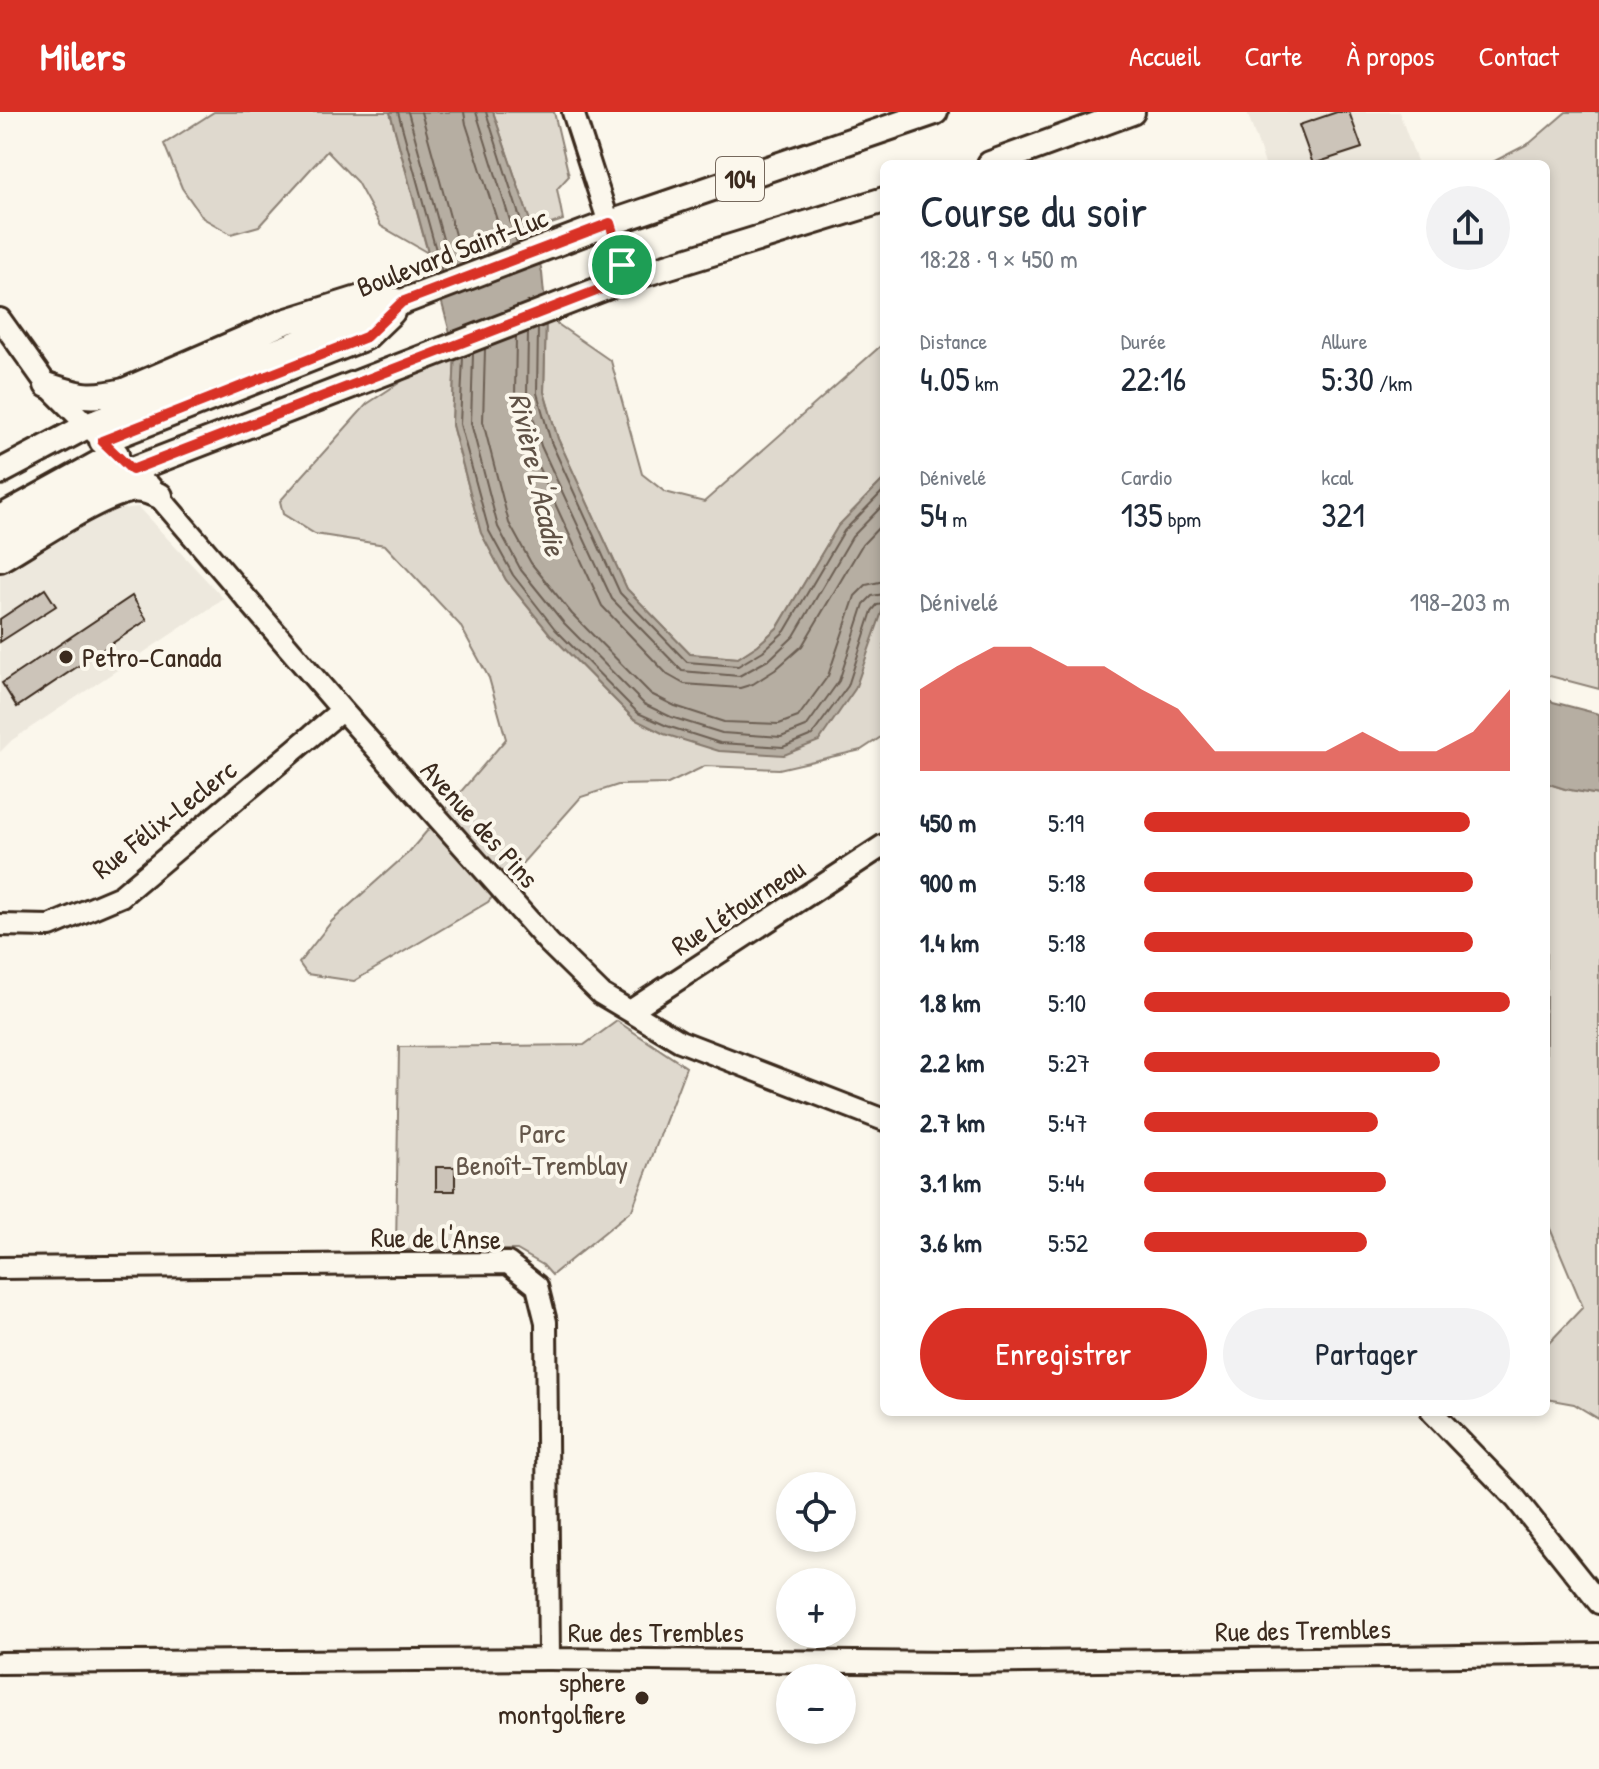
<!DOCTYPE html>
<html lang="fr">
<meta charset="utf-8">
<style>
body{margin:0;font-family:"Patrick Hand",sans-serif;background:#f2f2f3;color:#1f2937;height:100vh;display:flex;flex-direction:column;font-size:30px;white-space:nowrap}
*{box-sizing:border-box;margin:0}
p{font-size:26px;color:#747a83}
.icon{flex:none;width:44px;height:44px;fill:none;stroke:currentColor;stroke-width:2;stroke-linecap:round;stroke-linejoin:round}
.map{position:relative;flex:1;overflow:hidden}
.side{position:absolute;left:880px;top:48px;width:670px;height:1256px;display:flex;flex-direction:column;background:#fff;border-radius:12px;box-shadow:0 4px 12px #0003}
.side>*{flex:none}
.tools{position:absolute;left:776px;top:1360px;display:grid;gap:16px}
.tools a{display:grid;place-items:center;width:80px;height:80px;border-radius:50%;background:#fff;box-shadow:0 4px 12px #0003;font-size:40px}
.pin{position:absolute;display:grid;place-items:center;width:68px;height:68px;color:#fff;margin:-34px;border:4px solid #fff;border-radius:50%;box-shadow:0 2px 8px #0007}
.round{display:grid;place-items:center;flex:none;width:84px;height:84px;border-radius:42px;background:#f2f2f3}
.headline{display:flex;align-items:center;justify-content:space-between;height:136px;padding:0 40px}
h1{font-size:44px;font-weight:600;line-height:60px}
.metrics{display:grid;grid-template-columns:repeat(3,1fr);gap:12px;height:136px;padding:8px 40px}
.metrics div{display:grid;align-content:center}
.metrics b{font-size:34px;font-weight:600}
.metrics small{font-size:22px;font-weight:400}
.metrics p{font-size:22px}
.chart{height:224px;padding:16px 40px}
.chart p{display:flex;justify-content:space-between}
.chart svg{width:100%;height:144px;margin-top:8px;fill:#d93025;opacity:.7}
.button{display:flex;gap:16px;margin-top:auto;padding:16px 40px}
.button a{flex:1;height:92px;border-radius:48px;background:#d93025;color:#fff;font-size:32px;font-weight:600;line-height:92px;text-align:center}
.button a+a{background:#f2f2f3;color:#1f2937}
ul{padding:0 40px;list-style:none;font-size:26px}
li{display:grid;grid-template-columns:128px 96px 1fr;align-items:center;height:60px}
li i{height:20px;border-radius:10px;background:#d93025}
header{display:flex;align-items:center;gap:48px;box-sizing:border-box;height:112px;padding:0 40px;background:#d93025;color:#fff}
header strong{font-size:38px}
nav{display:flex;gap:44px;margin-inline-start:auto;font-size:28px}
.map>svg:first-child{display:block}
</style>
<header>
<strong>Milers</strong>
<nav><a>Accueil</a><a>Carte</a><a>À propos</a><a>Contact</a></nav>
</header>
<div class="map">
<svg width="1599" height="1657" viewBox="0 0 1599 1657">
<rect width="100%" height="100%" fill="#fbf7ec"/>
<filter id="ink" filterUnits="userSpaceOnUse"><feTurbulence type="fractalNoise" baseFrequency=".0125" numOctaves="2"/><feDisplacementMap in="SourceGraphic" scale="16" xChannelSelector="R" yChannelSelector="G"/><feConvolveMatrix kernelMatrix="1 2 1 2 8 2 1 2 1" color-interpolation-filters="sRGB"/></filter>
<g filter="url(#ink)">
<path fill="#ede8dd" d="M1247,0H1399L1418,52H1265Z
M138,395L224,487L12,628L0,640V459L105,399Z"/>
<path fill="#dfd9ce" stroke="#8d8276" stroke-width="2" d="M214,0H390L428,141L381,114L357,70L327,39L259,114L231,122L203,106L182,76L164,32Z
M493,0H554L569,64L557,77L563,108L533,118Z
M1566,0H1599V577L1546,563V52H1489L1530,31Z
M546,204L611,249L642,362L665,380L704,390L884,231V367L838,414L778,515L758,533L738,546L690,542L627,477L558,327L544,280Z
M455,239L452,313L481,421L506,468L550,522L634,607L880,501L884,494V623L861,638L779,657L705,654L668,672L618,673L581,685L488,790L354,869L307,862L299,851L332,809L409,740L506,627L489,566L460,513L385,433L315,422L283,402L280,389L367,292L434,248Z
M1546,671L1565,677L1599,683V1307L1574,1292L1546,1287V1234L1583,1195L1546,1107Z
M617,909L686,955L632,1098L552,1163L543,1153L517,1138H396L399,935L584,933Z"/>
<path fill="#b6aea2" stroke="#85796d" stroke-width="2" d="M390,0H493L533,118L542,161L546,204L544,280L558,327L627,477L690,542L738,546L758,533L778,515L838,414L884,367V494L855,577L819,629L784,643L719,639L664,622L634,607L550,522L506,468L481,421L452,313L455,239Z
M1546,584L1553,590L1599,602V683L1565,677L1546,671Z"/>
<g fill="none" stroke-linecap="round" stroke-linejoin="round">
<path stroke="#6c5f53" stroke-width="2" d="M398,0L442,160
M408,0L451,156
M421,0L463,152
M464,0L466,12L506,136
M476,0L517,131
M486,0L527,128
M538,216L537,281L551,330L620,481L687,550L738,554L763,539L785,519L844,419L884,378
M528,220L527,283L541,334L612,487L682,559L739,564L770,547L794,524L852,425L884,392
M516,225L515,284L531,339L602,494L668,563L684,572L740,576L753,572L775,558L802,534L862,433L884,410
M485,237L483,310L509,411L531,451L572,502L651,582L675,594L724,610L779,612L798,605L828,564L855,484L866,473L884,469
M473,242L471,311L498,415L521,458L563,510L644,592L671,605L722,621L781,625L806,615L839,569L864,492L872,484L884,482
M463,245L460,312L489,419L513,463L555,517L638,601L667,614L720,631L783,635L812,623L848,574L872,499L877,493L884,492"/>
</g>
<path fill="#ccc4b9" stroke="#3b2a1e" stroke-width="2" d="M1337,0H1349L1362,36L1313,52L1299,13Z
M45,477L56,494L0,530V507Z
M132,484L147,508L17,595L2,571Z
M436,1055H455V1079H436Z"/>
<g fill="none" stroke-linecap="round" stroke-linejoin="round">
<g stroke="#3b2a1e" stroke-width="26">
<path id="minor" d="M573,0L627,167
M0,207L47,273L97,323
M149,373L342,598L549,831L601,882L680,929L884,1008
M0,813L50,814L121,784L342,598
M630,899L884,733
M0,1156L508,1151L537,1174L546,1210L549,1547
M1432,1300L1516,1387L1599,1491
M0,1551L549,1547L954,1551L1599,1542"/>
</g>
<g stroke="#3b2a1e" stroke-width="30">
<path id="major" d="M990,52L1132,0
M47,273C79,284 90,287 124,279L284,210L361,186L396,189
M102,329L366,225L392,200
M0,360L87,314L402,190L610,111L935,0
M0,406L116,342
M0,427L85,380L132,358L627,167L884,88
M0,447C33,428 95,385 130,378C141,376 150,380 160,384"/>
</g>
<use href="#minor" stroke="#fbf7ec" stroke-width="20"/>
<use href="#major" stroke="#fbf7ec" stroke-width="24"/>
</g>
</g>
<g fill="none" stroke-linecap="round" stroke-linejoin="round" filter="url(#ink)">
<g stroke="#fff" stroke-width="16">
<path id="route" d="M610,111L627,167L132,358L102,329L366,225L402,190Z"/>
</g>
<use href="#route" stroke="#d93025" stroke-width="10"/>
</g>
<g fill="#3b2a1e" stroke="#fbf7ec" stroke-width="3">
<circle cx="66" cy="545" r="8"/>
<circle cx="642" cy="1586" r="8"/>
</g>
<g text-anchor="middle" stroke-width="8" stroke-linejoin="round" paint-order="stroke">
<rect fill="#fbf7ec" stroke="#75685c" stroke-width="2" x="716" y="45" width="48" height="44" rx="6"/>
<g font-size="26" font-weight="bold" fill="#3b2a1e">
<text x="740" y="76">104</text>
</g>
<g font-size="28" fill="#3b2a1e" stroke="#fbf7ec">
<text transform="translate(452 140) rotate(-21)" y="10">Boulevard Saint-Luc</text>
<text transform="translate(164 707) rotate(-38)" y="10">Rue Félix-Leclerc</text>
<text transform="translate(480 712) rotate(48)" y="10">Avenue des Pins</text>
<text transform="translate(738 795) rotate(-33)" y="10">Rue Létourneau</text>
<text transform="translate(436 1126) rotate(1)" y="10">Rue de l'Anse</text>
<text transform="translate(1303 1518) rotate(-1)" y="10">Rue des Trembles</text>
<text x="656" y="1530">Rue des Trembles</text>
</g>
<g font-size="28" fill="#3b2a1e" stroke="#fbf7ec" text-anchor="start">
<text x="82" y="555">Petro-Canada</text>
<text x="626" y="1580" text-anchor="end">sphere<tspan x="626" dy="32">montgolfiere</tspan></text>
</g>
<g font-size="28" fill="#64564a" stroke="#fbf7ec">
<text x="542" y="1031">Parc<tspan x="542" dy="32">Benoît-Tremblay</tspan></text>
</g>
<g font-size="30" font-style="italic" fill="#605246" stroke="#fbf7ec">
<text transform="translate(537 362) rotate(77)" y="10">Rivière L'Acadie</text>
</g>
</g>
</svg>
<div class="tools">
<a><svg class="icon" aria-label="locate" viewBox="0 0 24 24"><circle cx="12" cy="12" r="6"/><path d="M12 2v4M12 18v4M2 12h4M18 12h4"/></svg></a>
<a>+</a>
<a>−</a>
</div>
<div class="pin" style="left:622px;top:153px;background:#1e9e55"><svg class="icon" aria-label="arrive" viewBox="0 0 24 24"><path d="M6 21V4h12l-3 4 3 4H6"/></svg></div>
<section class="side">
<div class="headline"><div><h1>Course du soir</h1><p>18:28 · 9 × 450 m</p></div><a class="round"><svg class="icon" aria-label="share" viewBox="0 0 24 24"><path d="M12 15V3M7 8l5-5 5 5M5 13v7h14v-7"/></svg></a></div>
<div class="metrics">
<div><p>Distance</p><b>4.05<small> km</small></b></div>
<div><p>Durée</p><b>22:16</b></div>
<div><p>Allure</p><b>5:30<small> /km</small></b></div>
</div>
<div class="metrics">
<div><p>Dénivelé</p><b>54<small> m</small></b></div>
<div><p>Cardio</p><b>135<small> bpm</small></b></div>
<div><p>kcal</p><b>321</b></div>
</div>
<div class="chart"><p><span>Dénivelé</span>198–203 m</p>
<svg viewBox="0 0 160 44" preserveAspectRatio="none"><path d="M0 44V19L10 12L20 6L30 6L40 12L50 12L60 19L70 25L80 38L90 38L100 38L110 38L120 32L130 38L140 38L150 32L160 19V44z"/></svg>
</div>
<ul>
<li><b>450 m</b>5:19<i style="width:89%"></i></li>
<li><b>900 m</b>5:18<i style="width:90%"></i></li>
<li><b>1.4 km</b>5:18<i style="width:90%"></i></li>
<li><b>1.8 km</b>5:10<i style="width:100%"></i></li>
<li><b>2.2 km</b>5:27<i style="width:81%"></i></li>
<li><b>2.7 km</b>5:47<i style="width:64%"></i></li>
<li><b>3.1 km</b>5:44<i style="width:66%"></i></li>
<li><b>3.6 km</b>5:52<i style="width:61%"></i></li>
</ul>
<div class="button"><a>Enregistrer</a><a>Partager</a></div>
</section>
</div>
